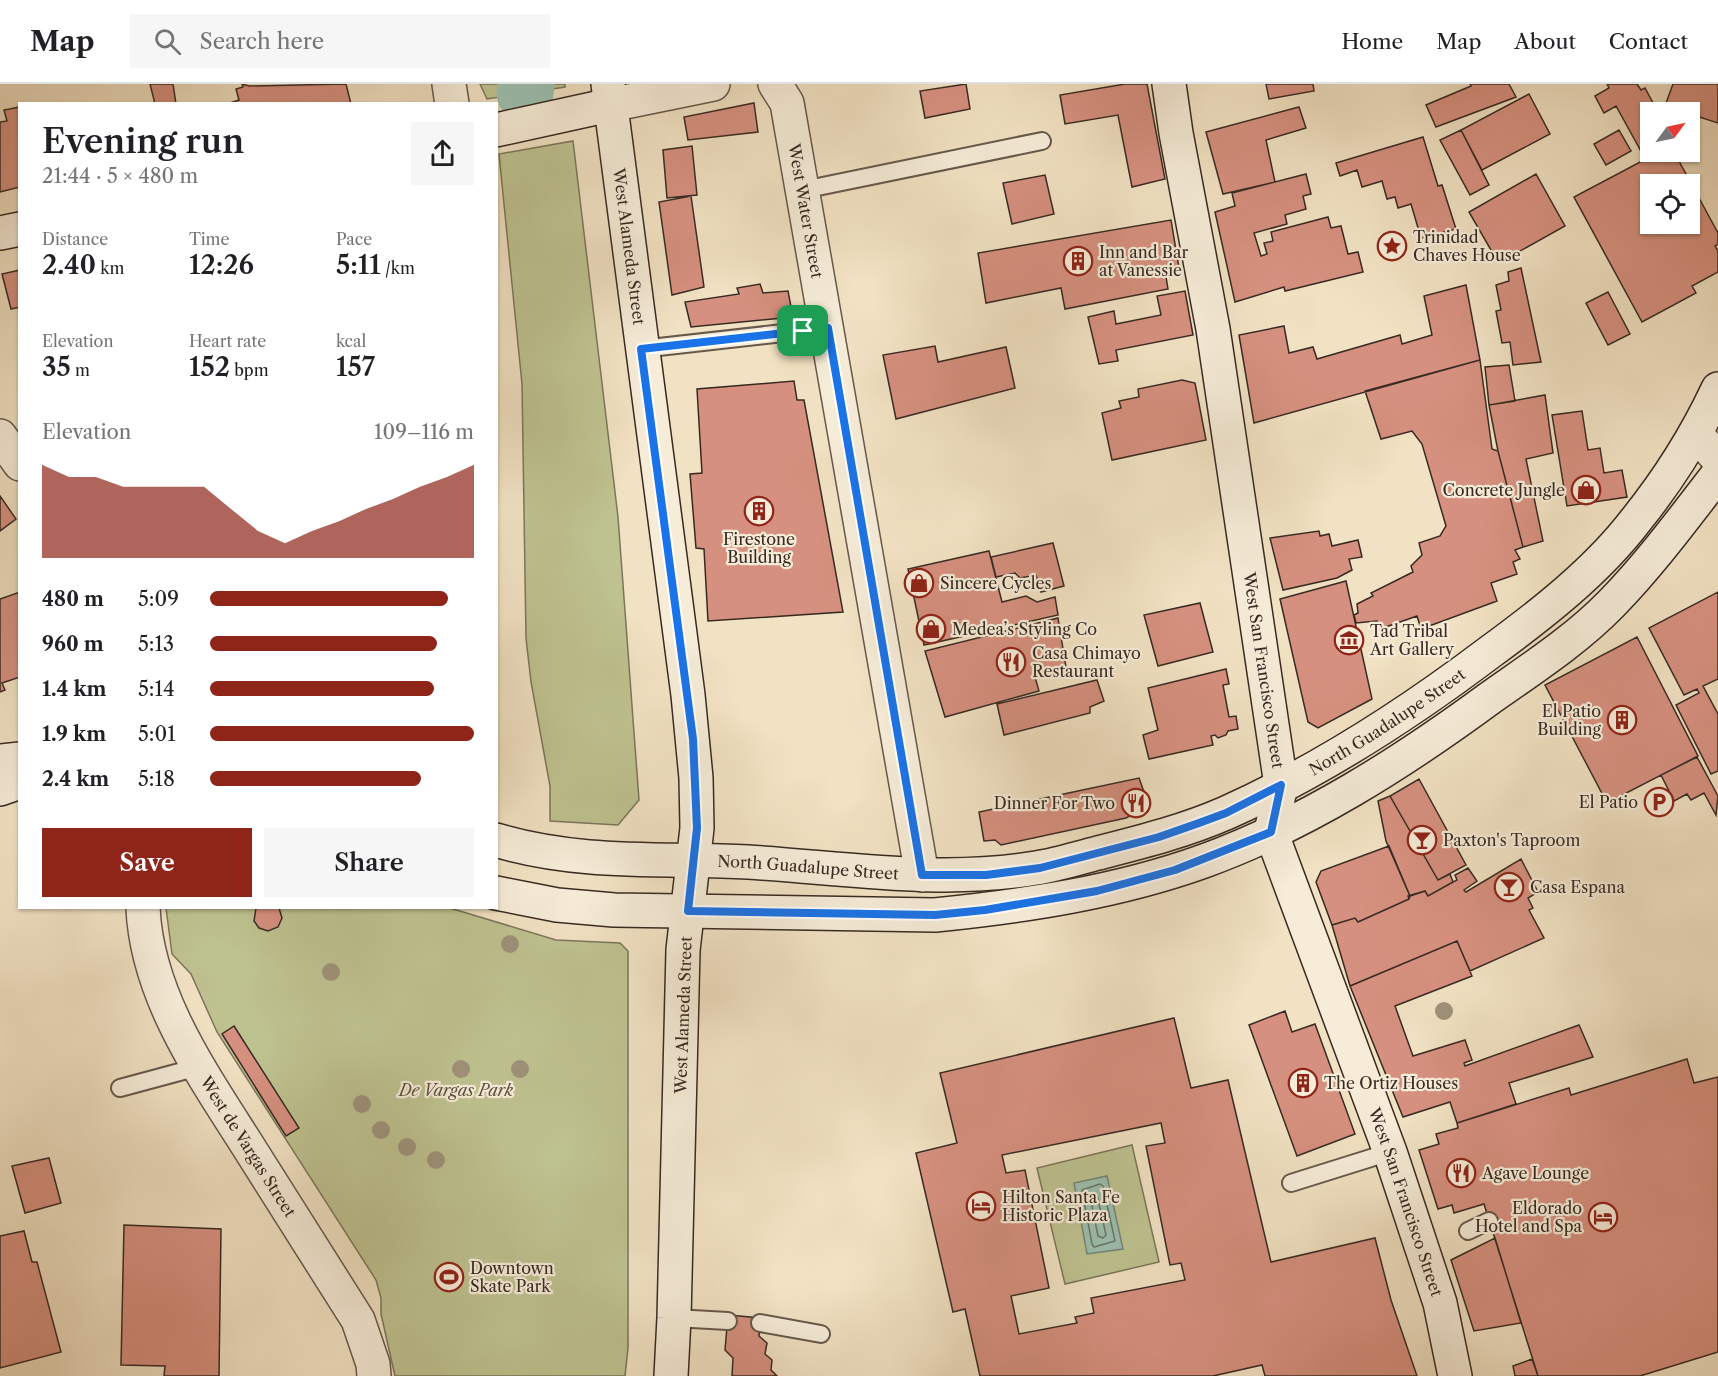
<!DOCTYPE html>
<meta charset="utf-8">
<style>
body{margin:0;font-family:"Libre Caslon Text",serif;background:#f6f6f6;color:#202124;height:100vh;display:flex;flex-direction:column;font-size:22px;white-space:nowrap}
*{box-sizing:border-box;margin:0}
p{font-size:20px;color:#757577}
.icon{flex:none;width:33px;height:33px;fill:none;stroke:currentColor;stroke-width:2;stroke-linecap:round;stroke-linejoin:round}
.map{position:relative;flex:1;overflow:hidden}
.drawer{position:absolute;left:18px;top:18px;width:480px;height:807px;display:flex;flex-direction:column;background:#fff;border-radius:0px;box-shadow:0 2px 4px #0004}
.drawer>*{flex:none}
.needle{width:39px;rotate:57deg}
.fabs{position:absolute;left:1640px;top:18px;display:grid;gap:12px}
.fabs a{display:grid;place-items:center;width:60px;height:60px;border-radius:0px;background:#fff;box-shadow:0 2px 4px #0004;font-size:30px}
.pin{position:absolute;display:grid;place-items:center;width:51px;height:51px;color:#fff;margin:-26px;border-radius:12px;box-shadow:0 3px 9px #0006}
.round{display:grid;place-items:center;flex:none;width:63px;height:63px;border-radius:0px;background:#f6f6f6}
.summary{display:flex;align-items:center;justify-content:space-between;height:102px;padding:0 24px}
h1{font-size:33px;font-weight:600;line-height:45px}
.metrics{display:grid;grid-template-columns:repeat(3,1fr);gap:9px;height:102px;padding:6px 24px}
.metrics div{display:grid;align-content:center}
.metrics b{font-size:26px;font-weight:600}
.metrics small{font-size:16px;font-weight:400}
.metrics p{font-size:16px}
.chart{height:168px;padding:12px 24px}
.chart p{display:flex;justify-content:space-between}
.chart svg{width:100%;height:108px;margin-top:6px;fill:#8f2418;opacity:.7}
.button{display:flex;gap:12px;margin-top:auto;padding:12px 24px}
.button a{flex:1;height:69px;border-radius:0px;background:#8f2418;color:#fff;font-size:24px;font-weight:600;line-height:69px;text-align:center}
.button a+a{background:#f6f6f6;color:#202124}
ul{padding:0 24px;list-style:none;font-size:20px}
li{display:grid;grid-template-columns:96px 72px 1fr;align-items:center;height:45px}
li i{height:15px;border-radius:8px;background:#8f2418}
header{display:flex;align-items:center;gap:36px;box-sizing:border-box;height:84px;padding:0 30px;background:#fff;border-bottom:2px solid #e0e0e0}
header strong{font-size:28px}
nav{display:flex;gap:33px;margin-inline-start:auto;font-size:21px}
.search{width:420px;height:54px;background:#f6f6f6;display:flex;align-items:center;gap:15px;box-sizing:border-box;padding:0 21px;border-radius:0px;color:#757577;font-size:22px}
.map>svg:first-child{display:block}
</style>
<header>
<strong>Map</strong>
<div class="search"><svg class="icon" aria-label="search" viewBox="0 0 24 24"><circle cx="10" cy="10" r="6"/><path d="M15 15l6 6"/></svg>Search here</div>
<nav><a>Home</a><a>Map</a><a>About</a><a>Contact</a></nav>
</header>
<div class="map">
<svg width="1718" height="1292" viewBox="0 0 1718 1292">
<rect width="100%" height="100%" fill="#f1e2c3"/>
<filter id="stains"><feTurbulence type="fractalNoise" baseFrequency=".00333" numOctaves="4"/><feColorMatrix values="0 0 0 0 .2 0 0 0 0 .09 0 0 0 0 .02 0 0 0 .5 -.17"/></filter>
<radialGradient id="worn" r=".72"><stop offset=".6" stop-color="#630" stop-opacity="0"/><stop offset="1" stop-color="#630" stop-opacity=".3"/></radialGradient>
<path fill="#bec290" stroke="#7b765a" stroke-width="1.5" d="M480,0H565V3L487,15Z
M573,57L618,433L639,716L618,741L550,737V702L531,598L526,554L522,300L499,70Z
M166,824H450L556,856L620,859L628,867V1264L625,1292H395L381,1230V1214L376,1196L217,948L191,890L172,870Z
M1132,1061L1159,1178L1065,1200L1037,1084Z"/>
<path fill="#9bbfaf" stroke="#738377" stroke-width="1.5" d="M1107,1092L1123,1165L1087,1170L1074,1099Z"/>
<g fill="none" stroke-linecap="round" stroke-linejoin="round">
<path stroke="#6a7469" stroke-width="1.5" d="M1100,1100L1103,1102L1115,1157L1094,1163L1092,1160L1082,1106Z
M1093,1109L1097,1111L1106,1151L1103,1154L1098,1152L1090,1112Z"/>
<path stroke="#9bbfaf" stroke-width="57" d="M525,9L526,0"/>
</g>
<path fill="#d6907f" stroke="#382a23" stroke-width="1.5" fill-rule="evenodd" d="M150,0H173L176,20H155Z
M242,0L249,2L346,0L351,20H227L239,16L236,5L243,3Z
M966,0L970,25L925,34L920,7Z
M1125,0H1147L1165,95L1132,103L1118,31L1065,40L1060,11Z
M1266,0H1313L1314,7L1269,15Z
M1470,0H1509L1516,13L1436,43L1426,21L1471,2Z
M1607,0H1637L1641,6L1645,4L1658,28L1662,26L1664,28H1650V65L1642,69L1616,22L1604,29L1595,12L1609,4Z
M1673,0H1718V39L1665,22Z
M1529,10L1550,50L1482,86L1461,46Z
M754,19L758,48L688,56L684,33Z
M20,23V103L0,108V38L7,37L4,26Z
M1299,23L1306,44L1266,56L1275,98L1223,110L1206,48Z
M1461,46L1489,101L1470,111L1440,56Z
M1619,46L1631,67L1606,81L1594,60Z
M1423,53L1438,102L1442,101L1456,145L1421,154L1411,120L1398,124L1395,113L1387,115L1382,97L1362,103L1357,86L1340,92L1336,79Z
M692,62L697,111L667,114L663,66Z
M1659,68H1674L1718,149V160L1715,162L1718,167V188L1692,202L1696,209L1642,238L1574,113ZM1650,100H1689V140H1650Z
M1306,90L1311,110L1303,112L1306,125L1285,131L1287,140L1254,149L1261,172L1267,170L1264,159L1273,157L1271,148L1328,133L1331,144L1341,142L1348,170L1358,168L1363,188L1285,207L1284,203L1235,218L1215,128L1235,122L1232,109Z
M1536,90L1565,142L1504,176L1495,173L1469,128Z
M1045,91L1054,130L1012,140L1003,99Z
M691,112L704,203L672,211L659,118Z
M1171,136L1179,184L1165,187L1168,205L1065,225L1061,204L986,219L978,169Z
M1521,184L1541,278L1513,281L1510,258L1502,259L1496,227L1501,226L1496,201L1509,197L1508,188Z
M20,186V223L11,225L2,190Z
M760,200L763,209L788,207L793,233L691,243L685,218L739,210L737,204Z
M1466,201L1480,276L1254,339L1239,251L1284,242L1289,269L1313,263L1317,275L1400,251L1402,260L1432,251L1424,212Z
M1185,207L1193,251L1116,266L1118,277L1099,280L1088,233L1114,227L1116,240L1161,231L1157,212Z
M1608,208L1630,250L1608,261L1586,219Z
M935,262L938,278L1006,263L1015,304L896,335L883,271Z
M1480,276L1492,365L1498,367L1523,463L1515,466L1520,475L1513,478L1517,490L1491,499L1497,517L1421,545L1417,532L1380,545L1377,537L1356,539L1354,531L1358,529L1357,520L1373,512L1371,509L1413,488L1411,482L1422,471L1419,459L1440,452L1446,442L1422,360L1412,347L1381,355L1365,307Z
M1509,281L1515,317L1489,321L1485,283Z
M1182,296L1195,299L1206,356L1112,376L1102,329L1121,324L1119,317L1139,313L1138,305Z
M794,297L797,316H804L843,528L708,537L704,465L696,464L690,390L702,389L697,305Z
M1545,311L1553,369L1526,375L1543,457L1523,463L1498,367L1489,321Z
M1582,327L1588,366L1600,364L1604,389L1622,386L1627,413L1567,422L1552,331Z
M0,412L16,435L0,447Z
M1319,447L1320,452L1329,450L1332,462L1358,456L1362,473L1349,475L1352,486L1337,494L1283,506L1270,454Z
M1053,459L1064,502L1041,508L1036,491L1020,494L1015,489L996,493L991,473Z
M989,467L1002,518L1026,512L1037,518L1055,513L1058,531L924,561L908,485Z
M1346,497L1372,615L1318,644L1308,638L1280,515Z
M20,508V593L2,599L5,606L0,608V515Z
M1718,508V595L1703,602L1718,630V687L1711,690L1676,621L1699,609L1697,605L1684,611L1649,544Z
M1200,519L1213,568L1158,582L1144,531Z
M1058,534L1066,583L1035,593L1039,607L945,633L925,567Z
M1637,553L1698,672L1607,719L1545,601Z
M1226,585L1229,600L1223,601L1229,633L1236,632L1238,645L1228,647L1226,651L1218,654L1215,651L1211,652L1213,661L1149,675L1143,651L1158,646L1148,604Z
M1097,596L1104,617L1090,623V629L1004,651L997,620Z
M1697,673L1718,712L1716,731L1704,709L1691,716L1687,710L1674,717L1661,691Z
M1139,694L1149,722L1126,734L1001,761L995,756L984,757L979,728Z
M1419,695L1466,781L1438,796L1390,712Z
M1390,712L1438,796L1450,790L1453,798L1428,812L1425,807L1410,812L1386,757L1378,717Z
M1389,762L1410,812L1409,815L1358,838L1355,834L1332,841L1316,798L1321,787Z
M1521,775L1538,808L1528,814L1533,824L1529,826L1544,854L1470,887L1457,857L1350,902L1332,841L1355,834L1358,838L1409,815L1408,812L1425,807L1428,812L1457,796L1455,791L1468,784L1477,797L1464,806L1466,808Z
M256,824H279L282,834L278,843L268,847L259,844L254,837Z
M1457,857L1472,892L1395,922L1413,972L1465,956L1472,976L1464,979L1465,982L1579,941L1593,973L1509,999L1516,1020L1457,1039L1450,1018L1403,1033L1350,902Z
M1285,927L1292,948L1315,940L1355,1050L1297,1072L1249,941Z
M1174,934L1191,1004L1228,996L1271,1178L1375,1154L1391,1216L1417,1292H1265L1262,1281L1213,1292H980L965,1225L953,1228L916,1069L957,1059L940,989ZM1161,1039L1165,1059L1146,1062L1170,1181L1181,1179L1185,1196L1091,1214L1094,1229L1075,1233L1077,1239L1019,1250L1011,1212L1049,1204L1025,1086L1006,1089L1002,1071Z
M234,942L299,1044L286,1052L222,950Z
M1687,975L1694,999L1718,993V1268L1640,1292H1538L1484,1120L1454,1129L1452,1121L1438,1125L1419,1066L1439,1060L1436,1050L1458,1044L1457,1039L1569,1004L1571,1011Z
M49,1074L61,1119L25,1129L12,1082Z
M124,1141L221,1145L219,1292H164L165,1282L121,1281Z
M24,1147L32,1178H37L61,1268L0,1284V1152Z
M1495,1154L1521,1239L1474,1247L1451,1176Z
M728,1231L761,1234L759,1252L767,1259L765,1270L772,1276L771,1286L777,1292H732L733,1274L725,1266Z
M1532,1275L1538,1292H1515L1513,1282Z"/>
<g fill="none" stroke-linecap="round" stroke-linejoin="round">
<g stroke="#66584b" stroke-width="20">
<path id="lane" d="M803,106L1042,57
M641,265L828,244
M120,1004L198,983
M1291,1099L1390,1068
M1468,1147L1489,1137
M674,1234L728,1237
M760,1239L821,1250"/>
</g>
<g stroke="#66584b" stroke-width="36">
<g id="street">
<path d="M449,0L452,20"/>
<path id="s1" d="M775,0L787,19L922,791"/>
<path d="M610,21L713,0"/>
<path d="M1697,351L1718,375"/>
<path d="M0,352L20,380"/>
<path id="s2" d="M143,824C147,915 206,995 253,1070C288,1125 323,1180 358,1236L373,1280L374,1292"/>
</g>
</g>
<g stroke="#382a23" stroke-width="36">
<g id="secondary">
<path id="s3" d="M608,0L688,611L696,694L697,744L683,866L674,1234L671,1292"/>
<path id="s4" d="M1169,0L1176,49L1213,245L1281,701L1271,748L1390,1068L1440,1219L1455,1292"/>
<path d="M496,46L610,21"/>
<path d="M0,149L20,145"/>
<path d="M0,677L20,675"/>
<path d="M0,705L20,698"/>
<path id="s5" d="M496,756C578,781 664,774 748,778C844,784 941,800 1036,784C1057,781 1078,774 1098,769C1141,758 1185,747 1226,729C1320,687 1408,630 1490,568C1542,530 1597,487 1636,436C1669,395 1696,352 1718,305"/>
<path d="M496,809L557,821L614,826L935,831C1025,822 1118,808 1204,777C1306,740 1403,678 1490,614C1531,585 1576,556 1611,520C1650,480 1684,434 1718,390"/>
</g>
</g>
<use href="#lane" stroke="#f6ecd8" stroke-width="16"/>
<use href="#street" stroke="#f6ecd8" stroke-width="33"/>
<use href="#secondary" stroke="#f6ecd8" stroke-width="33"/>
</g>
<g fill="#9e927a">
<circle cx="510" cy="860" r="9"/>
<circle cx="331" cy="888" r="9"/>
<circle cx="1444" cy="927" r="9"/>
<circle cx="461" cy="985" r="9"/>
<circle cx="520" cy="985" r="9"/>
<circle cx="362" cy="1020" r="9"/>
<circle cx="381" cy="1046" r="9"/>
<circle cx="407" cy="1063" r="9"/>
<circle cx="436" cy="1076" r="9"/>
</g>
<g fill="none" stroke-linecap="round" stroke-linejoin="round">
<g stroke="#fff" stroke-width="12">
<path id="route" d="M828,244L922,791H986L1040,784L1159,753L1199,739L1226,729L1281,701L1271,748L1175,786L1097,807L985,826L935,831L688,827L697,744L693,655L641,265Z"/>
</g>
<use href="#route" stroke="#1a73e8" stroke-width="8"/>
</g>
<defs>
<g id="sight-ring" transform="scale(1.5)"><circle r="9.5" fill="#f6ecd8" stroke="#8f2418" stroke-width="1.5"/><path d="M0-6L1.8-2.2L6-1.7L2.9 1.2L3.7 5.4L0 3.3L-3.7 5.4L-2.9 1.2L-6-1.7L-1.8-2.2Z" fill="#8f2418"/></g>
<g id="building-ring" transform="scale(1.5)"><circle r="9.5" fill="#f6ecd8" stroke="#8f2418" stroke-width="1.5"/><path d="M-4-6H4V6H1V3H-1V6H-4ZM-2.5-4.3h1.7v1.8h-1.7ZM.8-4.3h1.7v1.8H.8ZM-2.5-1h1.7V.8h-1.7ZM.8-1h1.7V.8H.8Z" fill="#8f2418"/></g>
<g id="shop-ring" transform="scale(1.5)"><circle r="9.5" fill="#f6ecd8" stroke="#8f2418" stroke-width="1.5"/><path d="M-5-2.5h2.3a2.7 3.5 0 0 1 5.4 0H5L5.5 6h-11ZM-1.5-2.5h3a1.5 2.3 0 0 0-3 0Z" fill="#8f2418"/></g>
<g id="museum-ring" transform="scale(1.5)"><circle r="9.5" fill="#f6ecd8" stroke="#8f2418" stroke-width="1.5"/><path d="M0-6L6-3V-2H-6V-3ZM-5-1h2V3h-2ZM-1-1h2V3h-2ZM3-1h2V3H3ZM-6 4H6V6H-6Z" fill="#8f2418"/></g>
<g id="restaurant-ring" transform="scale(1.5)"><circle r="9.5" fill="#f6ecd8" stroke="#8f2418" stroke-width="1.5"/><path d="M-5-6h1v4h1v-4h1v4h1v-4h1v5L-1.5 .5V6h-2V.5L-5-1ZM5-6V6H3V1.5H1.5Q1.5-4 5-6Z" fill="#8f2418"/></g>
<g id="parking-ring" transform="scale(1.5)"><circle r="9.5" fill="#f6ecd8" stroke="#8f2418" stroke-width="1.5"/><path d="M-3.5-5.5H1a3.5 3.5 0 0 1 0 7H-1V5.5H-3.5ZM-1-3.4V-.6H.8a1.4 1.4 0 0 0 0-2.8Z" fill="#8f2418"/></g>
<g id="bar-ring" transform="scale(1.5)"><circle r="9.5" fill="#f6ecd8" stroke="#8f2418" stroke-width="1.5"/><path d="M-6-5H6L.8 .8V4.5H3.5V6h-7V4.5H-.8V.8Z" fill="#8f2418"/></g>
<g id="hotel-ring" transform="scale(1.5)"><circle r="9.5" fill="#f6ecd8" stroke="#8f2418" stroke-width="1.5"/><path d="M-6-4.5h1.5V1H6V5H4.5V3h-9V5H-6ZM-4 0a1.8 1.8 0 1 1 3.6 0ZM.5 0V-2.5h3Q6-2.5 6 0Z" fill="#8f2418"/></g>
<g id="stadium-ring" transform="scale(1.5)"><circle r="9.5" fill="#f6ecd8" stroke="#8f2418" stroke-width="1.5"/><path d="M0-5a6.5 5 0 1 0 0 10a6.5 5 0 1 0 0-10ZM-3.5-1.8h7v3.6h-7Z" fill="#8f2418"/></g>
</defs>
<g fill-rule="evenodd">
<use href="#sight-ring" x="1392" y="162"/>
<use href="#building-ring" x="1078" y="177"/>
<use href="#shop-ring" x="1586" y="406"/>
<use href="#building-ring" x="759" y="427"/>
<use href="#shop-ring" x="919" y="499"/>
<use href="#shop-ring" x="931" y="545"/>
<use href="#museum-ring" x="1349" y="556"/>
<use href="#restaurant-ring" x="1011" y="578"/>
<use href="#building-ring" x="1622" y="636"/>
<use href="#parking-ring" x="1659" y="718"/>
<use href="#restaurant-ring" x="1136" y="719"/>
<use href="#bar-ring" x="1422" y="756"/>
<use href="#bar-ring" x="1509" y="803"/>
<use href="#building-ring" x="1303" y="999"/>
<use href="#restaurant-ring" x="1461" y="1089"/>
<use href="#hotel-ring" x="981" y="1122"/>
<use href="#hotel-ring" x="1603" y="1133"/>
<use href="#stadium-ring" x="449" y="1193"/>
</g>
<g text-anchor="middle" stroke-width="4.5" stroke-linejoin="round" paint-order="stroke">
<g font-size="16" fill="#382a23" stroke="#f6ecd8">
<text dy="6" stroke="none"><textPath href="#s1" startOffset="132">West Water Street</textPath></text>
<text dy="6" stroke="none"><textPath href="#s3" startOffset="164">West Alameda Street</textPath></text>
<text dy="6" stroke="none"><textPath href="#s4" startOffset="594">West San Francisco Street</textPath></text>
<text dy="6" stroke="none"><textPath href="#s5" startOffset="926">North Guadalupe Street</textPath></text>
<text dy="6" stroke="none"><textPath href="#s5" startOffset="314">North Guadalupe Street</textPath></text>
<text transform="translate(683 931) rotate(-88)" y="6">West Alameda Street</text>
<text dy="6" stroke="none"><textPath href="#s2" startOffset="264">West de Vargas Street</textPath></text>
<text dy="6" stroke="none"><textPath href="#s4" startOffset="1152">West San Francisco Street</textPath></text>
</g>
<g font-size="16" fill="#382a23" stroke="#f6ecd8" text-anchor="start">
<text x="1413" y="159">Trinidad<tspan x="1413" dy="18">Chaves House</tspan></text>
<text x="1099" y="174">Inn and Bar<tspan x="1099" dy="18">at Vanessie</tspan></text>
<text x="1565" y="412" text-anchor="end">Concrete Jungle</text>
<text x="759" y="461" text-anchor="middle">Firestone<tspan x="759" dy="18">Building</tspan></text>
<text x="940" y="505">Sincere Cycles</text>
<text x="952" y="551">Medea’s Styling Co</text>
<text x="1370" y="553">Tad Tribal<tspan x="1370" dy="18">Art Gallery</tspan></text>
<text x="1032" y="575">Casa Chimayo<tspan x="1032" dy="18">Restaurant</tspan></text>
<text x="1601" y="633" text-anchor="end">El Patio<tspan x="1601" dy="18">Building</tspan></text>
<text x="1638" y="724" text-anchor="end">El Patio</text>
<text x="1115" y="725" text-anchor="end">Dinner For Two</text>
<text x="1443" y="762">Paxton's Taproom</text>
<text x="1530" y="809">Casa Espana</text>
<text x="1324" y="1005">The Ortiz Houses</text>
<text x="1482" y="1095">Agave Lounge</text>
<text x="1002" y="1119">Hilton Santa Fe<tspan x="1002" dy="18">Historic Plaza</tspan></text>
<text x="1582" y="1130" text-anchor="end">Eldorado<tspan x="1582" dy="18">Hotel and Spa</tspan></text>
<text x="470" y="1190">Downtown<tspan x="470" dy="18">Skate Park</tspan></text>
</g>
<g font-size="16" font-style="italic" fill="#5a503e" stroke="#f6ecd8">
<text x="456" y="1012">De Vargas Park</text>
</g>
</g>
<rect width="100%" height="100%" filter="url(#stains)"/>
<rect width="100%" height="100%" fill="url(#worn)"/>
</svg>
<div class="fabs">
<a><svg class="needle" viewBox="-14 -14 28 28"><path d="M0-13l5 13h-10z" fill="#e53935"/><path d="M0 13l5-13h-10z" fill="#757577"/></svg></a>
<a><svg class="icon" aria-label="locate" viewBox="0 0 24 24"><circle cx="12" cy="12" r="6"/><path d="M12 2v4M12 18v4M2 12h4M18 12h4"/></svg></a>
</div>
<div class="pin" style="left:803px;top:247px;background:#1e9e55"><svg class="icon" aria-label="arrive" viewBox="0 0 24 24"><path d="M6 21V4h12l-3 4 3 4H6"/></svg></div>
<section class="drawer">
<div class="summary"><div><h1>Evening run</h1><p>21:44 · 5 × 480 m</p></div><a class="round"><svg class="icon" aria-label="share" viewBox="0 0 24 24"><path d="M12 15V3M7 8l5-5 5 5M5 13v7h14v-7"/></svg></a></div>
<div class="metrics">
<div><p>Distance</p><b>2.40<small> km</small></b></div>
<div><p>Time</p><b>12:26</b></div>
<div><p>Pace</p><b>5:11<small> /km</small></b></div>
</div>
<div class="metrics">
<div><p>Elevation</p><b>35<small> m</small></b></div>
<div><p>Heart rate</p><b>152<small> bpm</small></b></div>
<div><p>kcal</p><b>157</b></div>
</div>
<div class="chart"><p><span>Elevation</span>109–116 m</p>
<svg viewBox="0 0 160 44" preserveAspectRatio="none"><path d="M0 44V6L10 11L20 11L30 15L40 15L50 15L60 15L70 24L80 33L90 38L100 33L110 29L120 24L130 20L140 15L150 11L160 6V44z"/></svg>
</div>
<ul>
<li><b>480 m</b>5:09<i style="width:90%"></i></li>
<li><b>960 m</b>5:13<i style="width:86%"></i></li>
<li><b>1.4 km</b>5:14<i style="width:85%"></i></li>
<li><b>1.9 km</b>5:01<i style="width:100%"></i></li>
<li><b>2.4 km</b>5:18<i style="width:80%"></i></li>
</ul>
<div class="button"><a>Save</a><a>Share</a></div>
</section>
</div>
